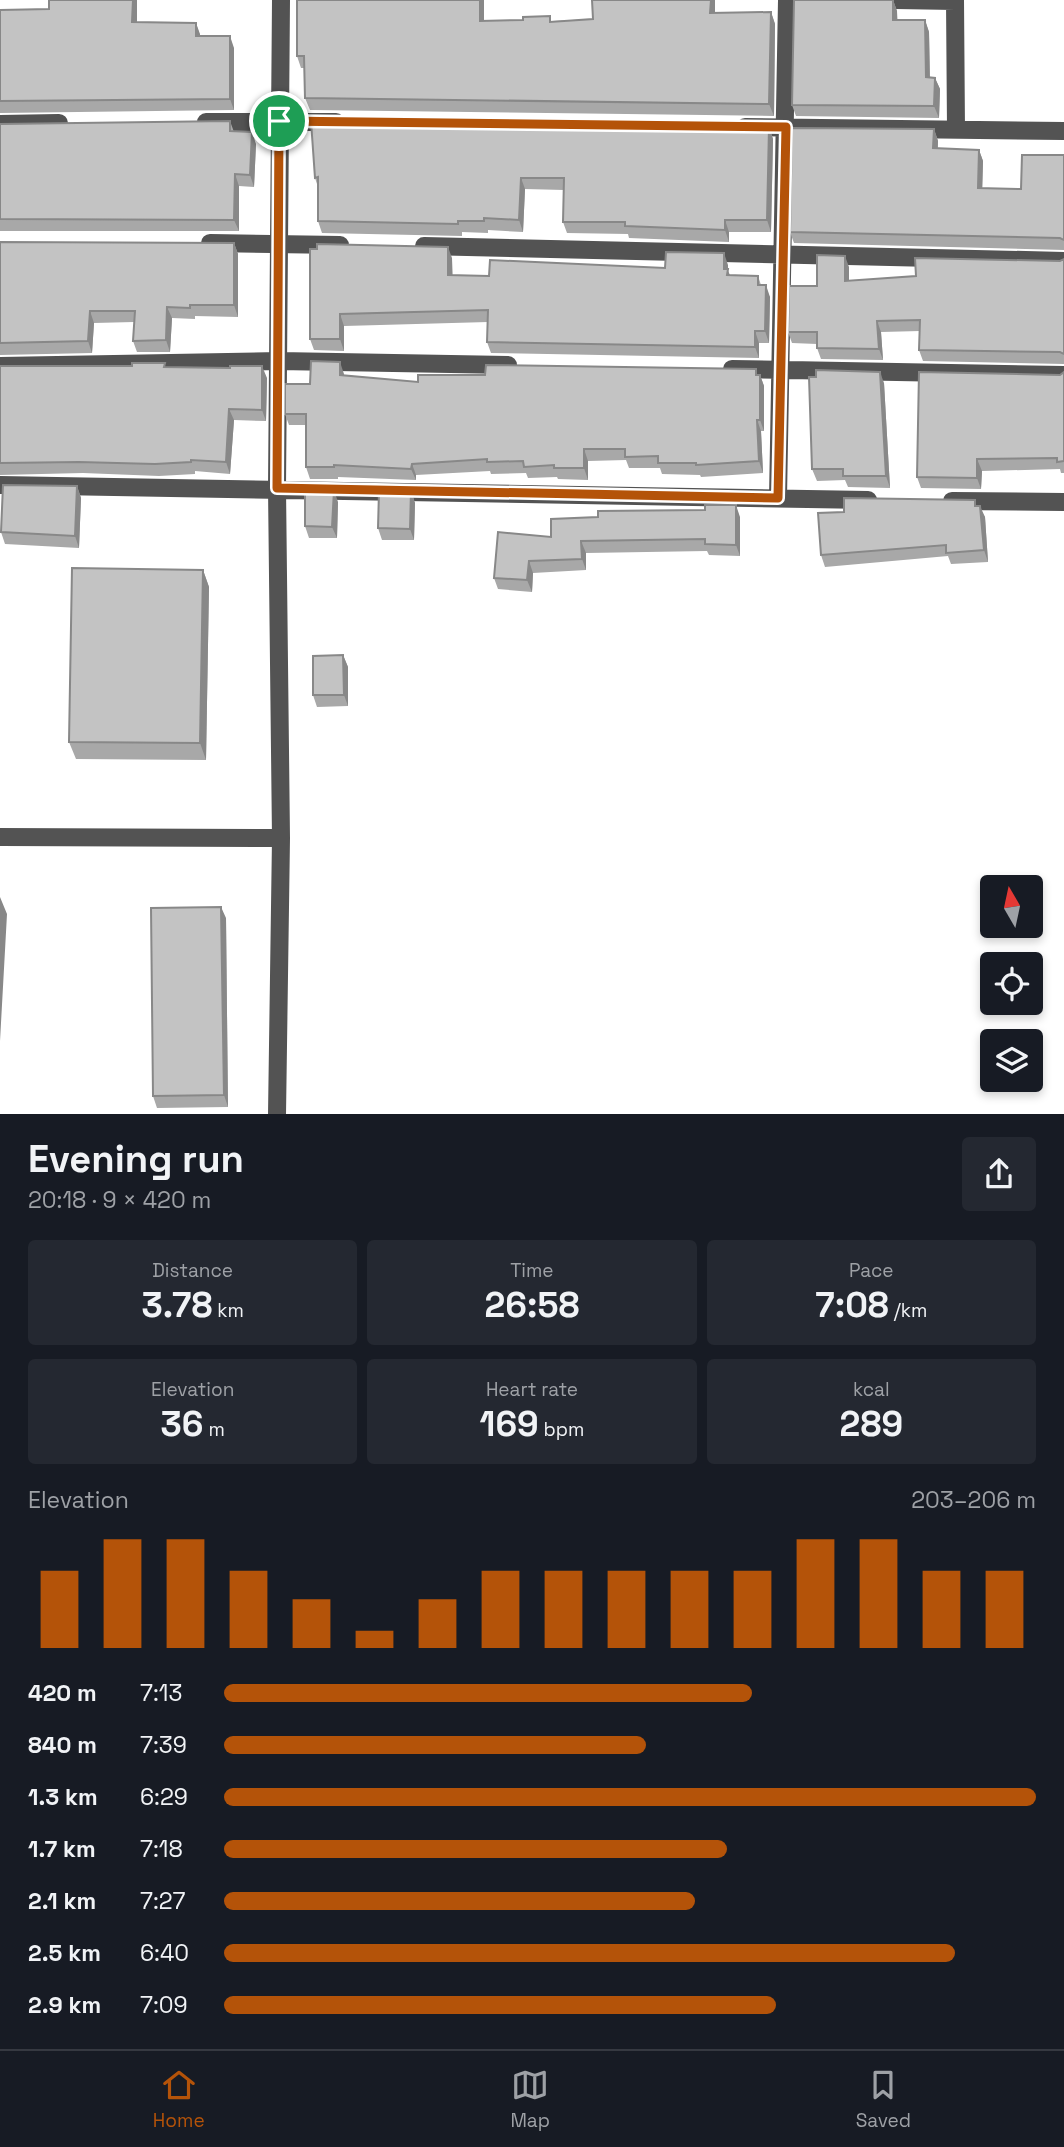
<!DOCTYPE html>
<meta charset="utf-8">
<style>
body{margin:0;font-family:"Space Grotesk",sans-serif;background:#242831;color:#f1f3f6;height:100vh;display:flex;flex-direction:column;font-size:26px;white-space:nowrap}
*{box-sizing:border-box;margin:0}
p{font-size:23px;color:#9ea1a6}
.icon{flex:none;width:38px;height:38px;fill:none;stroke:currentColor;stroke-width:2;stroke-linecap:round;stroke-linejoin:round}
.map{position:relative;height:1114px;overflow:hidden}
.details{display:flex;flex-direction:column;background:#171b24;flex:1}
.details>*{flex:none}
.needle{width:46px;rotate:351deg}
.tools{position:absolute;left:980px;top:875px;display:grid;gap:14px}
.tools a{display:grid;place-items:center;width:63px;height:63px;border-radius:7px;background:#171b24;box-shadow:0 4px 10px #0003;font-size:35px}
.pin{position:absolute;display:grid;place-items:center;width:60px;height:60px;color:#fff;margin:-30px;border:4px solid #fff;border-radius:50%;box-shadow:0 2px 7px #0007}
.round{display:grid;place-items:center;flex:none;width:74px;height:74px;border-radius:7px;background:#242831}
.headline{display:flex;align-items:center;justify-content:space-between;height:119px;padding:0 28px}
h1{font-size:38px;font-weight:800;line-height:52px}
.metrics{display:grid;grid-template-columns:repeat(3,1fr);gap:10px;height:119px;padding:7px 28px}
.metrics div{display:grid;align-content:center;border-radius:7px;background:#242831;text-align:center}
.metrics b{font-size:35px;font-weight:800}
.metrics small{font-size:19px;font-weight:400}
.metrics p{font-size:19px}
.chart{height:196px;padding:14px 28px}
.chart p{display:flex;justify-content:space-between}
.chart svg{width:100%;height:126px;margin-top:7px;stroke:#b45309;stroke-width:6}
ul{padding:0 28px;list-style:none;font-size:23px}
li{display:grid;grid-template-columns:112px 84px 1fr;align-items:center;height:52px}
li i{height:18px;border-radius:9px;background:#b45309}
.tabs{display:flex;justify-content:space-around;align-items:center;height:98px;border-top:2px solid #363941;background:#171b24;font-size:19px;color:#9ea1a6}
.tabs a{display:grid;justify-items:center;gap:4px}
.tabs .selected{color:#b45309}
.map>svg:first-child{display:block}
</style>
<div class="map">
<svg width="1064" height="1115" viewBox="0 0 1064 1115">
<rect width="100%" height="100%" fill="#fff"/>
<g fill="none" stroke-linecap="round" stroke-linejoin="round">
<path stroke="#535353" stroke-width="18" d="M896,0L955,1
M955,0L956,129
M206,122H336
M0,124L59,123
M745,127L1064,131
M210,243L340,245
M424,246L1064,261
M0,366L279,361L508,365
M732,369L1064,375
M0,485L868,500
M778,498L787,0
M952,501L1064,502
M0,837L281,838
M277,1115L281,838L277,488L281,0"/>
</g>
<path fill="#a8a8a8" d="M297,0H484V21H552L715,13L771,12L775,24L774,116L310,110L305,98V68H301L297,56Z
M893,0L897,11V20H925L929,32L930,77L935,78L940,89L939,118L796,116L792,105Z
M49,9L137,22L196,23L200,36L234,48V110L0,113V10Z
M230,121L234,132L256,144L254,187L239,186V231H0V124Z
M769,127L773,139L771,232H729V242L629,238L628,234L567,233L563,222L564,190L525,189L523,232L488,230V233L462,232V236L322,233L318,221V187L315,178Z
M934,129L938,141V148L979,150L983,161L982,189H1021L1064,155V250L794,243L790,232Z
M0,242L234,243L238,254V317L195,316V319L172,318L170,352H137L133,341L134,322L94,323L92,353L0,355Z
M310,249L452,258V275L489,276L728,265V271L730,275L758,276L761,285L770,297L769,343H759V358L491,353L487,342L488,322L344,326V351L314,350L310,339Z
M1064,259V364L923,361L919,350L920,331L881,332L883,360L821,359L817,348V344L792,343L788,332L817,286L849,267V281L916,276L1060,261Z
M0,366L166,367L267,378L266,421L234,420L230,474L195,471V474L159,476L83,473L0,475Z
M1064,372V473H1061L1060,469L982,471L981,489L921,488L917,477Z
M344,374V375L418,382L485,375H760L764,386V431H761L763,473L701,477L700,475L662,474L660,468H629L626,460L588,461V480L558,479L557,477L528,478L526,473L491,474L490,471L416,475V480L338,477V479H310L306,467V425H289L285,414L310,384Z
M884,383L890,488L848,487L845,480L817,481L812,469Z
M77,486L81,498L79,548L5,544L1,532Z
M411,491L415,503L414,540H382L378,528Z
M338,502L337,538H309L305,526Z
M977,506L985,517L988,562L951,564L948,556L825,567L821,555Z
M740,517V556L709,555L707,551L586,553V570L533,573L532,592L498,589L494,578L551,537Z
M203,570L209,587L206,760L76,759L69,742Z
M343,655L348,667V706L317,707L313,695Z
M226,918L228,1107L157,1108L153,1096Z"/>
<path fill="#888" d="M133,0H137V34L132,22Z
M480,0H484V32L480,21Z
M711,0H715V25L710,13Z
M893,0L897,11L898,32L893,20Z
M771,12L775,24L774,116L769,104Z
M925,20L929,32L930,89L926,77Z
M196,23L200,34V48L196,36Z
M230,36L234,48V110L230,99Z
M935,78L940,89L939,118L934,106Z
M769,127L773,139L771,232L767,220Z
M934,129L938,141L937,159L933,148Z
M252,132L256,144L254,187L250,175Z
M979,150L983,161L982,200L978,188Z
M235,174L239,186V231L234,220Z
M521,178L525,189L523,232L519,220Z
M725,220L729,232V242L725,230Z
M234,243L238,254V317L234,305Z
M448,247L452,258L453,286L448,275Z
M724,253L728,265V271L732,281L724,269Z
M845,256L849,267V292L845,281Z
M766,285L770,297L769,343L765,331Z
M167,307L172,318L170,352L166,340Z
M90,311L94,323L92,353L88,341Z
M340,314L344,326V351L340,339Z
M877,321L881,332L883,360L879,349Z
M755,331L759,343V358L755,347Z
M340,362L344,374V386L340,375Z
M262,366L267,378L266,421L262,410Z
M880,372L884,383L890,488L886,476Z
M760,375L764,386V431L760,420Z
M229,409L234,420L230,474L226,462Z
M757,420L761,431L763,473L759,461Z
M584,449L588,461V480L584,468Z
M977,459L982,471L981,489L977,478Z
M412,464L416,475V480L411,469Z
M77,486L81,498L79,548L75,536Z
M334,490L338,502L337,538L332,527Z
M411,491L415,503L414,540L410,529Z
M736,505L740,517V556L736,545Z
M980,506L985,517L988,562L984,550Z
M581,541L586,553V570L582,559Z
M529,561L533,573L532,592L527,580Z
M203,570L209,587L206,760L200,743Z
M343,655L348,667V706L344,695Z
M0,897L7,914L0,1041Z
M221,907L226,918L228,1107L224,1095Z"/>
<path fill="#c3c3c3" stroke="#888" stroke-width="2" d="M49,0H133L132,22L196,23V36H230V99L0,101V10L49,9Z
M297,0H480V21L523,20V17L550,16V22L593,19L592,0H711L710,13L771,12L769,104L305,98L304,56H297Z
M794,0H893V20H925L926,77L935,78L934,106L792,105Z
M230,121V131L252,132L250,175L235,174L234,220L0,219V124Z
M311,121L769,127L767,220H725V230L625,226V222H563L564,178H521L519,220L484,218V221H458V224L318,221V177L315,178Z
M792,128L934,129L933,148L979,150L978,188L1021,189L1022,155H1064V240L1060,238L790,232Z
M0,242L234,243V305H190V308L167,307L166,340L133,341L135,311H90L88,341L0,343Z
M317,244L448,247V275L489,276L490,260L665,268L666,252L724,253V269H728L727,275L758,276V285H766L765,331H755V347L487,342L488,310L340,314V339H310V249H317Z
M817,255L845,256V281L916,276L915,258L1060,261L1064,259V354L1060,352L919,350L920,320L877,321L879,349L817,348V332H788L789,286H817Z
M311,361L340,362V375L418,382V375H485L486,365L756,369V375H760V420H757L759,461L696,465V463H658V456L625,457V449H584V468H554V465L524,467L523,461L487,462V459L412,464L411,469L334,465V467H306V414H285V384H310Z
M132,363H165L164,367L230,368V366H262V410L229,409L226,462L191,460V462L155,464L79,462L0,463V366H132Z
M816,370L880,372L886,476H843V469H812L809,377H816Z
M919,372L1060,375L1064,372V461L1057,462V458L977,459V478L917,477Z
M3,485L77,486L75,536L1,532Z
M305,490H334L332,527L305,526Z
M379,491H411L410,529L378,528Z
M844,498L975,500V506H980L984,550L946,553V545L821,555L818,513L844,512Z
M705,505H736V545L705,544V539L581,541L582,559L529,561L527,580L494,578L498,532L551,537V519L598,517V511L705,510Z
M72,568L203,570L200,743L69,742Z
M343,655L344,695H313V656Z
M221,907L224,1095L153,1096L151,908Z"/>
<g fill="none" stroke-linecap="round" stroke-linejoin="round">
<g stroke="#fff" stroke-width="14">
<path id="route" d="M279,121L786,127L778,498L277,488Z"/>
</g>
<use href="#route" stroke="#b45309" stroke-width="9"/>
</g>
</svg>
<div class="tools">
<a><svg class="needle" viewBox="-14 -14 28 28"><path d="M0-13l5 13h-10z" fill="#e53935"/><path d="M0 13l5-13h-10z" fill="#9ea1a6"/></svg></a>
<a><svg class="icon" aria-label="locate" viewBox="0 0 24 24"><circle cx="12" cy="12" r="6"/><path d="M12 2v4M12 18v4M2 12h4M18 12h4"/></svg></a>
<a><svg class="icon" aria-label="layers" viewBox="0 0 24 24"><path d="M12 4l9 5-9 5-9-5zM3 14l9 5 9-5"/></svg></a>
</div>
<div class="pin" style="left:279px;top:121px;background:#1e9e55"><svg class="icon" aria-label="arrive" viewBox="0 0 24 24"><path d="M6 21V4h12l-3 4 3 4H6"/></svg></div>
</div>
<section class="details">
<div class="headline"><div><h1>Evening run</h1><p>20:18 · 9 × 420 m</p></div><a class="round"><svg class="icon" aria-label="share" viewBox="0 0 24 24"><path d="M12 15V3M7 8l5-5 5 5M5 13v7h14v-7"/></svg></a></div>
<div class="metrics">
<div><p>Distance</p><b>3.78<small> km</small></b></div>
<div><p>Time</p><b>26:58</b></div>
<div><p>Pace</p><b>7:08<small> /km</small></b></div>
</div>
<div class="metrics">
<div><p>Elevation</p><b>36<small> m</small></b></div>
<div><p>Heart rate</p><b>169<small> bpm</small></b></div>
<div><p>kcal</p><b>289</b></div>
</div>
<div class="chart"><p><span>Elevation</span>203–206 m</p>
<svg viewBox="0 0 160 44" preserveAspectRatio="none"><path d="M5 44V17M15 44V6M25 44V6M35 44V17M45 44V27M55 44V38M65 44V27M75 44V17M85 44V17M95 44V17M105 44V17M115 44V17M125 44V6M135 44V6M145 44V17M155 44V17"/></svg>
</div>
<ul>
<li><b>420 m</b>7:13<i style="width:65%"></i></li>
<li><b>840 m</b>7:39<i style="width:52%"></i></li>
<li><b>1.3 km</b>6:29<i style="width:100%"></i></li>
<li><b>1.7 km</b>7:18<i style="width:62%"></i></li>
<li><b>2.1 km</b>7:27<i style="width:58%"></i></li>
<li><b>2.5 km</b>6:40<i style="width:90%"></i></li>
<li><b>2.9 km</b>7:09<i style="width:68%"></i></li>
</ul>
</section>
<nav class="tabs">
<a class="selected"><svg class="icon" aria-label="home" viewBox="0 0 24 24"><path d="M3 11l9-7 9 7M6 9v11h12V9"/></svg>Home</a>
<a><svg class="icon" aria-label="map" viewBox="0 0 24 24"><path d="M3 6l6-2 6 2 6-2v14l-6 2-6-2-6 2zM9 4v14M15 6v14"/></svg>Map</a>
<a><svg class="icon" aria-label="saved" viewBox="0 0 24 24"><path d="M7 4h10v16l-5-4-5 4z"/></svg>Saved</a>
</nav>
